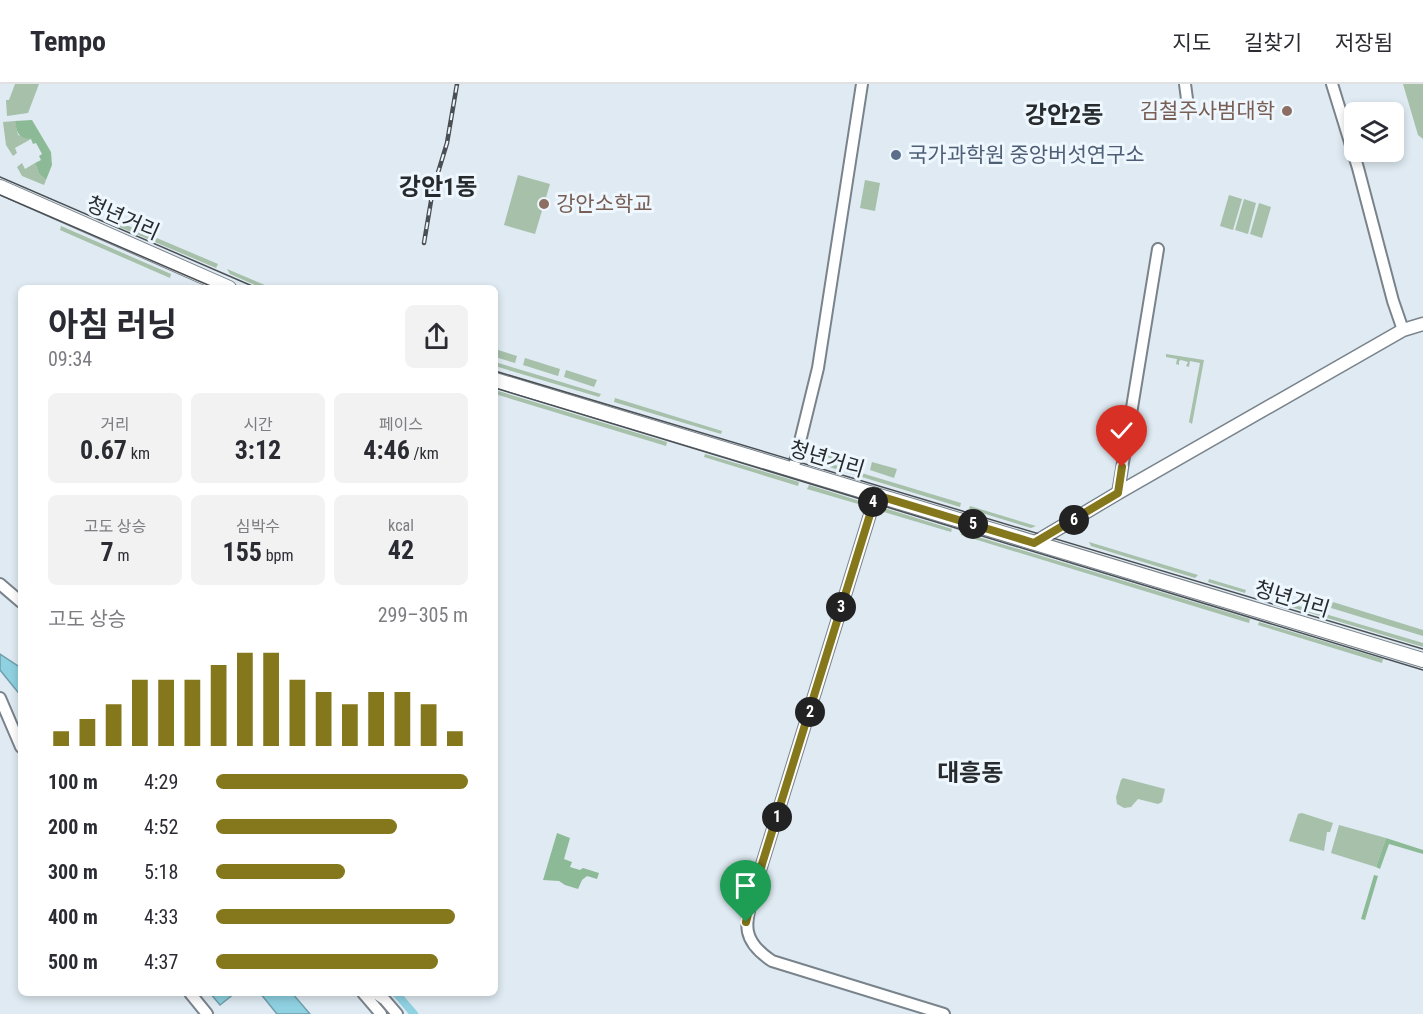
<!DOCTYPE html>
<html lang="ko">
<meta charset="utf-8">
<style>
body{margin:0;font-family:"Roboto Condensed","Noto Sans KR",sans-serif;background:#f2f2f3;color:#2b2b33;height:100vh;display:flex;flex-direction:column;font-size:22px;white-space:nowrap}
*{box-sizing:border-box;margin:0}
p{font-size:20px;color:#7c7c81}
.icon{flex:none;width:33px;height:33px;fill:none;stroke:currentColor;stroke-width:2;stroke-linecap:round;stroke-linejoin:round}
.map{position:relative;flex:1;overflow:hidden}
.drawer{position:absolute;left:18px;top:201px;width:480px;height:711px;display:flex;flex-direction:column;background:#fff;border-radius:9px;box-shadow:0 3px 9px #0003}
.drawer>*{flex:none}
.tools{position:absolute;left:1344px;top:18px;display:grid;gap:12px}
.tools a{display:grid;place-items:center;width:60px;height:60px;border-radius:9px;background:#fff;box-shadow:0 3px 9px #0003;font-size:30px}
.pin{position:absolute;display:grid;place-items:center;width:51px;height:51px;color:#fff;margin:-62px -26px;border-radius:50% 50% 50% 0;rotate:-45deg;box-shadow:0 0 6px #0007}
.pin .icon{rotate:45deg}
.km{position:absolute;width:30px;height:30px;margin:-15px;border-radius:50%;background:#222;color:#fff;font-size:16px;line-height:30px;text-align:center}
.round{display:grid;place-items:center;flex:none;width:63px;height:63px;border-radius:9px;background:#f2f2f3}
.headline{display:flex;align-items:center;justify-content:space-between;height:102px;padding:0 30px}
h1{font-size:33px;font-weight:700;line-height:45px}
.metrics{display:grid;grid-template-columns:repeat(3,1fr);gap:9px;height:102px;padding:6px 30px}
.metrics div{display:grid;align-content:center;border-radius:9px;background:#f2f2f3;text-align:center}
.metrics b{font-size:26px;font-weight:700}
.metrics small{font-size:16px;font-weight:400}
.metrics p{font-size:16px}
.chart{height:168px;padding:12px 30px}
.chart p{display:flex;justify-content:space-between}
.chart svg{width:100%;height:108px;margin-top:6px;stroke:#85771b;stroke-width:6}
ul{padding:0 30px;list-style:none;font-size:20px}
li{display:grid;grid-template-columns:96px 72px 1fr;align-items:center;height:45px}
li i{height:15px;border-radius:8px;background:#85771b}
header{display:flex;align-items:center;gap:36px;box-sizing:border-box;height:84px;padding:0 30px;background:#fff;border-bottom:2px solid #e1e1e2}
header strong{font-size:28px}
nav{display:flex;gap:33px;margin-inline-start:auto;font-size:21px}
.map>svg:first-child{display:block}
</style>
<header>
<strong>Tempo</strong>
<nav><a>지도</a><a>길찾기</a><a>저장됨</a></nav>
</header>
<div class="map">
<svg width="1423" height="930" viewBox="0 0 1423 930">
<rect width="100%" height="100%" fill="#dfeaf2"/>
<path fill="#a6c0aa" d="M15,0H39L28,29L7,32L6,16H9Z
M1403,0H1423V55L1418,51Z
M15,37L18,51L31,55L15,64L17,69L13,72L6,61L3,38Z
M22,79L25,85L35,79L39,90L46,96L44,101L22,92L17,83Z
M518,91L550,100L535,150L504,141Z
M865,96L880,99L875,127L860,124Z
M1229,111L1242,115L1233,146L1220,142Z
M1244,115L1256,119L1248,150L1235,146Z
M1259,119L1271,123L1262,154L1250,150Z
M105,132L218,180L216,184L103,136Z
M61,142L171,190L170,194L60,146Z
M227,185L272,204H262L230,190Z
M495,265L517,272L515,279L495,273Z
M1166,270L1204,276L1192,340L1189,338L1200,279L1190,277L1189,283L1186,282L1188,278L1181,276L1179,277V281L1176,280L1177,275L1166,273Z
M525,274L560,285L558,292L523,281Z
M495,278L601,310L599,313L495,282Z
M566,286L597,296L594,303L564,293Z
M495,306L667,358L666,362L495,310Z
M615,314L722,347L721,350L614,318Z
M823,363L865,376L862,384L820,371Z
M705,370L799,398L798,402L704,373Z
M815,375L961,419L960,423L813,378Z
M872,378L897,385L894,394L870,386Z
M809,401L863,418L865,422L807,405Z
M970,422L1036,442L1031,444L969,425Z
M881,423L952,445L951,448L877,426Z
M962,448L1250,535L1249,539L961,451Z
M1089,458L1198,491L1195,494L1091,462Z
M1209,495L1246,506L1245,509L1208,498Z
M1275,515L1423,559V563L1274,518Z
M1333,518L1423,546V552L1331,524Z
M1259,538L1383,575L1382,579L1258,541Z
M1123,694L1165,705L1162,718L1158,720L1138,715L1131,723L1124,724L1117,720L1116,713L1121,696Z
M1302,729L1333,739L1330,748H1327L1324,767L1289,757L1298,730Z
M1339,741L1386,754L1376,783L1331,769Z"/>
<path fill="#8dba96" d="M32,36L51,68L52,81L46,96L39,90L35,79L41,76L39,72L42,70L36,59L33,60L31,55C18,54 17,49 15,37Z
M557,749L570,754L564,775L572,778L570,783L580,786L583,784L599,789L597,795L587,792L582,796L578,805L565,801L559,797L543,796Z
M1386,754L1423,766V770L1389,760L1380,785L1376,783Z
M1374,791L1378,792L1365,836L1361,835Z"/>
<path fill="#8fd1e1" stroke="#709fab" stroke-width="1.5" d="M0,570L21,584V612L0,586Z
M210,909H235L220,921Z
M260,909H292L310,930H277Z"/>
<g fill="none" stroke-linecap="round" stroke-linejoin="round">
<path stroke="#8fd1e1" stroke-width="8" d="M396,909L414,930"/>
<g stroke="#79838b" stroke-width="14">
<path id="tertiary" d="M1185,0L1187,15
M1332,0L1358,84L1393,217L1403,246
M793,386L818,284L862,0
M1118,409L1158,165
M876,411L754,806C746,839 739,855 772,877L944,930
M0,500L21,518
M0,614L21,663
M190,909L207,930
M363,909L381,930
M375,909L385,916L397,930"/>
</g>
<g stroke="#79838b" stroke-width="15">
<path id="secondary" d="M1034,459L1118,409L1403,246L1423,240"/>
</g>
<g stroke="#79838b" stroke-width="16">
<path id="primary" d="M0,103L229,204
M495,296L1423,576"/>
</g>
<use href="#tertiary" stroke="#fff" stroke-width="10"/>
<use href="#secondary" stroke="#fff" stroke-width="12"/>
<use href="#primary" stroke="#fff" stroke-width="14"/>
<path stroke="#4a4f53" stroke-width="1.5" d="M0,93L257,204
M0,111L215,204
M495,287L1423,565
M495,304L1423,586"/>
<g stroke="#4a4f53" stroke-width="4.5">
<path id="rail" d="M424,159L433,105L447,59L457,0"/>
</g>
<use href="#rail" stroke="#eef7fe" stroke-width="2" stroke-dasharray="7" stroke-linecap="butt"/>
</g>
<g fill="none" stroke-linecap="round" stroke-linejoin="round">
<g stroke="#fff" stroke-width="12">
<path id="route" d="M746,838L754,806L876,411L1034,459L1118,409L1122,383"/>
</g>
<use href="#route" stroke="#85771b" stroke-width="8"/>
</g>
<g fill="#8d6e63" stroke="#eef7fe" stroke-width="2">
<circle cx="1287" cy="27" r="6"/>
<circle cx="544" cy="120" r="6"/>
</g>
<circle fill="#5c6f8a" stroke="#eef7fe" stroke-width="2" cx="896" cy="71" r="6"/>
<g text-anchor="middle" stroke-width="6" stroke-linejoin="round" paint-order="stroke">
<g font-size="21" fill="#785e54" stroke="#eef7fe" text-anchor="end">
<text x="1275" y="34">김철주사범대학</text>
<text x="556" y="127" text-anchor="start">강안소학교</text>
</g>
<g font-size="21" fill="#4e5e75" stroke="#eef7fe" text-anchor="start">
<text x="908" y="78">국가과학원 중앙버섯연구소</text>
</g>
<g font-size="21" fill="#272b2e" stroke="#eef7fe">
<text transform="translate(123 134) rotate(24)" y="7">청년거리</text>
<text transform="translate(827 375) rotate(17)" y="7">청년거리</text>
<text transform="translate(1292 515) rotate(17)" y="7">청년거리</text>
</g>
<g font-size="24" font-weight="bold" fill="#272b2e" stroke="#eef7fe">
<text x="1064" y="39">강안2동</text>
<text x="438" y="111">강안1동</text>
<text x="970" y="697">대흥동</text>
</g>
</g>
</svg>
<div class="tools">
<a><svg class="icon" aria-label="layers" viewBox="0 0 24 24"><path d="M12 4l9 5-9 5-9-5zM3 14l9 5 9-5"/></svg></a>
</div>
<div class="pin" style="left:746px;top:838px;background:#1e9e55"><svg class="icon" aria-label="arrive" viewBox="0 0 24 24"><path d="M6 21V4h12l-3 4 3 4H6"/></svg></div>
<div class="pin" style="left:1122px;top:383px;background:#d93025"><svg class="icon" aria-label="check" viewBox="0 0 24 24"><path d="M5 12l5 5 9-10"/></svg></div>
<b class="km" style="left:777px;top:733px">1</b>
<b class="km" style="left:810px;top:628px">2</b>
<b class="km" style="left:841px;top:523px">3</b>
<b class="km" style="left:873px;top:418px">4</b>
<b class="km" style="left:973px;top:440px">5</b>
<b class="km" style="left:1074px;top:436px">6</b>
<section class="drawer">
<div class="headline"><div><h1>아침 러닝</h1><p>09:34</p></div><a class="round"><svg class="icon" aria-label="share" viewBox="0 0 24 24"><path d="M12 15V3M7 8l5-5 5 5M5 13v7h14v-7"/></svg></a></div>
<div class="metrics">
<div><p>거리</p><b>0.67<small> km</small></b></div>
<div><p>시간</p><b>3:12</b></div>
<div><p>페이스</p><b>4:46<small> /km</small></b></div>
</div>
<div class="metrics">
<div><p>고도 상승</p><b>7<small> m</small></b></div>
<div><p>심박수</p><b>155<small> bpm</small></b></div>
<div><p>kcal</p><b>42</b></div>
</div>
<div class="chart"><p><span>고도 상승</span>299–305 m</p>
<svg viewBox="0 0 160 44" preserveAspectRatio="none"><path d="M5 44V38M15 44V33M25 44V27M35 44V17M45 44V17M55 44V17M65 44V11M75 44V6M85 44V6M95 44V17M105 44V22M115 44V27M125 44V22M135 44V22M145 44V27M155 44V38"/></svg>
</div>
<ul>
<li><b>100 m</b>4:29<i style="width:100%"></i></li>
<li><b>200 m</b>4:52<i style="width:72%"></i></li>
<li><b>300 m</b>5:18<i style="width:51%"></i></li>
<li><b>400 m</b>4:33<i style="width:95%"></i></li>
<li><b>500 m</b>4:37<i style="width:88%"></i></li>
</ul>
</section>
</div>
